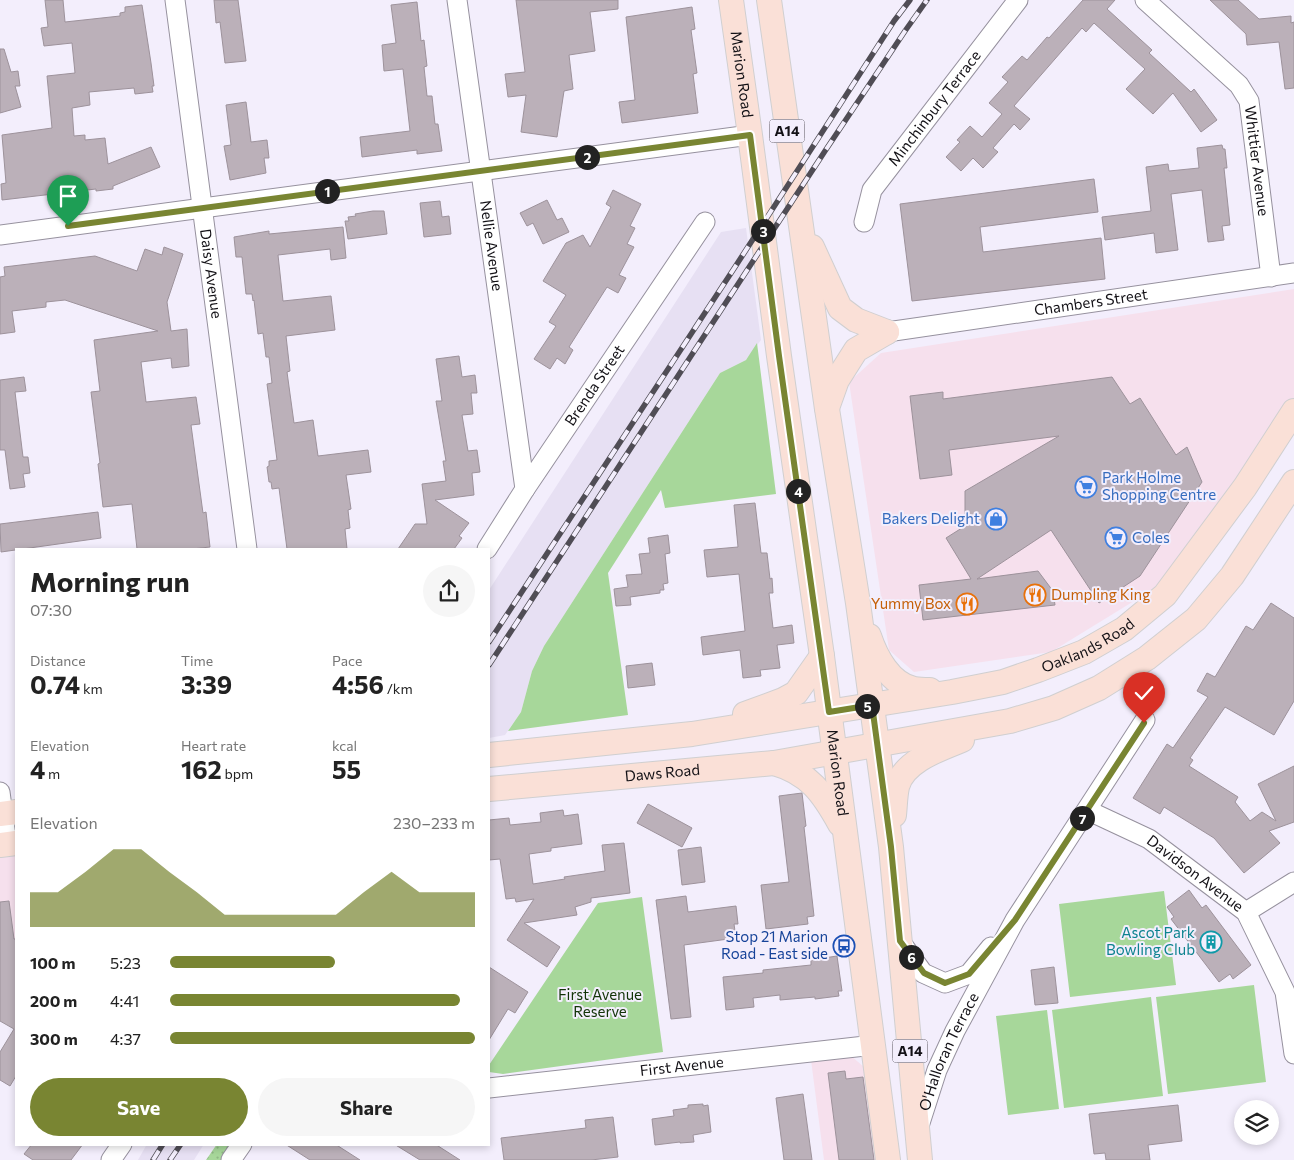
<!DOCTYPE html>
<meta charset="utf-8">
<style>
body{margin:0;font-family:Commissioner,sans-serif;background:#f6f6f6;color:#222;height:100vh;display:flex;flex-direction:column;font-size:19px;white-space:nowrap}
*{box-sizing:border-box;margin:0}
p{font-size:16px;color:#767676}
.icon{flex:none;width:28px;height:28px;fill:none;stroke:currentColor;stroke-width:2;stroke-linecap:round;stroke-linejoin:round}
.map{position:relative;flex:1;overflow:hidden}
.sheet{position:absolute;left:15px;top:548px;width:475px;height:598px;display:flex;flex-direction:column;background:#fff;border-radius:0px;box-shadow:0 2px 8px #0003}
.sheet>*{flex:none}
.controls{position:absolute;left:1234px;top:1100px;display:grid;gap:10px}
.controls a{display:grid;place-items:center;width:45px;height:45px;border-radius:50%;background:#fff;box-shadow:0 2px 8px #0003;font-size:25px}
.pin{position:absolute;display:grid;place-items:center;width:42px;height:42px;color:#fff;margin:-51px -21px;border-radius:50% 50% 50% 0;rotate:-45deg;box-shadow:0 0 5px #0007}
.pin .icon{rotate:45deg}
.km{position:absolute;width:25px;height:25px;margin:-12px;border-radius:50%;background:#222;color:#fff;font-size:14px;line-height:25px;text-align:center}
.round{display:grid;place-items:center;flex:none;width:52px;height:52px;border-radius:26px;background:#f6f6f6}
.headline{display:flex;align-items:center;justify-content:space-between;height:85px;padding:0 15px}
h1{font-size:28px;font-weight:700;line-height:38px}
.stats{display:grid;grid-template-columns:repeat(3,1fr);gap:8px;height:85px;padding:5px 15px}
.stats div{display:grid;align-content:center}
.stats b{font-size:25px;font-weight:700}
.stats small{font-size:14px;font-weight:400}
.stats p{font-size:14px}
.chart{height:140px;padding:10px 15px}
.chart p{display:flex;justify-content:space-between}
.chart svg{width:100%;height:90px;margin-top:5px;fill:#798532;opacity:.7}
.action{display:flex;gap:10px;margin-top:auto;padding:10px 15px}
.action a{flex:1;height:58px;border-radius:30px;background:#798532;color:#fff;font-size:20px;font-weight:700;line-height:58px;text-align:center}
.action a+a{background:#f6f6f6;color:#222}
ul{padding:0 15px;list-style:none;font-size:16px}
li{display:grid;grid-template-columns:80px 60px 1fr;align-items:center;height:38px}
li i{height:12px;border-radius:6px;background:#798532}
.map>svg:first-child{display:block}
</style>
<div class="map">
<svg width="1294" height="1160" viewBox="0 0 1294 1160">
<defs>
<pattern id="garden-dots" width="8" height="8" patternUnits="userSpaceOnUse" patternTransform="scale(1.25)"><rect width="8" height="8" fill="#a7d79a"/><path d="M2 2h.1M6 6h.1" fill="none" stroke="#8fb884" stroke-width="1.8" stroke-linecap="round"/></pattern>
</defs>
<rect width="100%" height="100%" fill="#f3eefc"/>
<path fill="#f6e0ed" d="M1294,289V398L1165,582L1051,652L914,672L889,650L849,382L881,353Z
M16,854V977L0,979V856Z
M850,1055L864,1067L876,1160H824L811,1060Z"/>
<path fill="#e7e0f3" d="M746,228L761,340L746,360L720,373L544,646L532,671L521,712L505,735L489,738V590L721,232Z
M147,1144H204L194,1160H138Z"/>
<path fill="#a7d79a" d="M757,343L776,494L665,508L661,490L608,573L628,715L508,731L521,712L532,671L544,646L720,373L746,360Z
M1164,891L1176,985L1070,997L1059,904Z
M642,897L663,1052L503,1074L489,1072V1065L598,903Z
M1254,985L1266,1082L1168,1094L1156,997Z
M1151,997L1163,1096L1064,1108L1052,1010Z
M1047,1010L1059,1109L1008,1115L996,1016Z"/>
<path fill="url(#garden-dots)" d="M217,1144H232L221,1160H206Z"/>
<path fill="#bbb0b9" stroke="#9d929b" d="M45,0H63L65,22L120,16V13L125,12V7L142,5L151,63L154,86H152L153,92L135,94L134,88L89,92L90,105L72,108L74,136L85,135V140L105,138L108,164L151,147L160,167L113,186V189L96,191V189L2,200L1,184L6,183L2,135L52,128L47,76L75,73L72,43L44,46L41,28L48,27Z
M214,0H238L246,61L225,63L220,22L216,23Z
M516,0H618V9L590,12L595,51L569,55L573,89L564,91L557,137L521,132L526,95L508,97L505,74L525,72Z
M1083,0H1115L1107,9L1152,50L1149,53L1191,92L1194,89L1217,120L1201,132L1173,93L1153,114L1126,89L1145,69L1094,23L1086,32L1082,28L1014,106L1030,119L1020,130L1014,124L993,148L998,152L983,168L973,158L961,171L946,157L960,142L957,140L970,126L982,137L1002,114L989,103L1008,82L1002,77L1022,56L1027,60L1047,37L1049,38Z
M1210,0H1238L1259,19L1291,16V23L1294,22V88L1285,89L1279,42L1247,45L1246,34Z
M417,2L421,41L424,40L427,66L424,67L427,96H432L435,124H438L442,151L417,154V150L362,157L360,137L410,131L403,69L384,71L382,45L396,43L391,5Z
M692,7L695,29L691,30L697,73L693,74L698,113L622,123L619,102L635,100L626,17Z
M0,49H4L11,72L18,71L20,86H15L21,107L0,113Z
M246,102L251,142L267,140L269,158H264L266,173L230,180L224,146L231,145L226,105Z
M1222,145L1223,149H1225L1227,168H1224L1230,225L1222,226L1224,240L1208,242L1202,190L1171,194L1178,250L1156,253L1154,233L1105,240L1102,217L1151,211L1146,167L1168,164L1169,171L1199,168L1197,148Z
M1094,179L1098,212L980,227L983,252L1101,238L1105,279L912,301L900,204Z
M613,190L641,204L630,226L635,228L627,244L634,247L619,275L626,278L618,293L607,287L569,347L573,350L565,364L557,358L550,369L534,359L556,326L549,322L566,295L543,281L566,243L583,235L590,247L611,207L606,204Z
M547,200L557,220L562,218L569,232L543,244L533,223L527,226L520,213Z
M440,201L442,217L449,216L451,234L424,237L420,203Z
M373,211H384L387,234L348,239L345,221H349L348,217L356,216L355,214Z
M343,227L346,258L331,260L330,249L278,255L283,301L331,296L335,330L286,336L290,371L287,372L294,423L313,420L318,456L368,450L371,472L346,475L351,509L348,510L350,528L345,529L347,549H287L279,488L272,489L271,482H269L267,467L269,466V461L277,460L267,384L272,383L269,357H266L263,333L258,334L254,300L253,301L252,294H246L242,257H236L234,237L269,231V234Z
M164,247L183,254L167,302L171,331L187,329L189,366L172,368L171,358L141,362L146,402L196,397L200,424L191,425L203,513L206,512L210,547L192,549H137L132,504L103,507L98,464L100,463L91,392L100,391L94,340L158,331L65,300L46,302V307L12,311L15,332L0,334V277L5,276L4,267L95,256L137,271L145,249L162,255Z
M459,356L462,377L475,375L477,393H471L473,414L462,415L468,451L477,450L480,472L472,473L474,495L435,500L469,523L459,536L462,538L454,549H398L415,524H427L422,484L446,481L443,461H446L436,401H442L436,359Z
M24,377L26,391L15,392L23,457H28L30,473L23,474L25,487L10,489L5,450H0V380Z
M1112,377L1130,404L1140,398L1176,455L1187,447L1202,482L1140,576L1099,603L1051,530L977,579L1038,571L1053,591L1055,605L923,620L919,585L971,579L946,538L965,526V491L1059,436L949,450L952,475L920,479L910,396L943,392V399Z
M755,503L761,553H767L770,579L772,578L773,593H769L773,628L792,625L794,643L777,645L780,668L760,670L761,676L743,678L740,650L703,655L701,637L745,631L739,574L707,577L704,550L738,547L734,505Z
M98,512L101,538L1,552L0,524Z
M668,535L670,553L665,554L668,583L663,584L664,590H660V593L630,597L631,605L616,606L614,589L628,587L626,575L642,574L639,554L650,553L648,538Z
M1271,603L1294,618V701L1274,735L1225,707L1190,758L1193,760L1189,766L1238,797L1235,802L1250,821L1262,812L1276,821L1258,784L1294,766V822L1269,831L1280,843L1244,873L1214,838L1164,807L1160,814L1133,798L1167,744L1173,748L1208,697L1197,691L1207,673L1215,677L1246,626L1253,630Z
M652,663L655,685L628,688L626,666Z
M802,793L806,826L804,827L814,916L807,917L808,924L766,929L761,885L789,882L779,796Z
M648,804L692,828L682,847L637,823Z
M563,810L564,816L578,814L582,844L551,848V851L529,854L533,884L565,879L564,877L605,871L602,845L624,843L630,893L591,898V902L575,907L577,915L524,923L560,947L547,967L507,940L534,899L516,902L515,898L506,899L500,859L489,860V820L509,818L510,825L541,822L540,813Z
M701,847L705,882L682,885L678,850Z
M1189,890L1202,908L1206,905L1251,965L1233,979L1230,974L1219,982L1171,919L1174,917L1167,907Z
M686,896L688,912L736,906L738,924H734L736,938L684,945L691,1017L671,1019L656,900Z
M9,901L14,939H16V1076L10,1086L0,1080V1052L14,1029L0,1021V902Z
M837,956L842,991H838L839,996L815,999V997L780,1000V995L753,998L754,1007L726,1010L723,977L763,973V970L811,965V960Z
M489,967L528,992L515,1013L508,1009L489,1040Z
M1054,967L1058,1003L1035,1005L1031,970Z
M845,1071L846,1079L863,1077L874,1160H839L828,1073Z
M803,1094L812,1160H784L776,1098Z
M703,1104V1106L708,1105L711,1132L693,1135L694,1142L680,1143V1142L655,1145L652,1119L674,1116L673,1110L688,1108V1105Z
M1178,1105L1182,1141L1148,1145L1150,1160H1106L1105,1153L1094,1154L1089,1114Z
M613,1117L618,1157L591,1160H504L501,1138L586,1128L585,1120Z
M32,1144H83L71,1160H33L24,1154Z
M285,1144H335L360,1160H310Z
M394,1144H435L460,1160H420Z"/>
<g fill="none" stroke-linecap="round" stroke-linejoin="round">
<g stroke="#96919e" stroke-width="21">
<g id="minor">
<path id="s1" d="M175,0L247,549"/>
<path id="s2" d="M457,0L525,489"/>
<path id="s3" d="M1145,0L1239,85L1249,101L1271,277"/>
<path id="s4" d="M864,222L872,190L1018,0"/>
<path d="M0,235L750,135"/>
<path id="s5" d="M887,332L1294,273"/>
<path id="s6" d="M487,549L525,489L705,222"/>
<path d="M0,792L7,844"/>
<path id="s7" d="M1087,810L1149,839L1246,912L1285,992L1294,1054"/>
<path d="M1246,912L1294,882"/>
<path d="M900,941L923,973L945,983L969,974L991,947"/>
<path id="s8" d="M489,1088L874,1045"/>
<path id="s9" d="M919,1126L937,1070L955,1031L1015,920L1145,720"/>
<path d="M111,1160L122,1144"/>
<path d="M231,1160L242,1144"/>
</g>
</g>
<g stroke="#d0cfd0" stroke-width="26">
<g id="major">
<path id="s10" d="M731,0L750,135L779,356L822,656L888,1160"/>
<path d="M769,0L827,409L858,603L891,847L920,1160"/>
<path d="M812,247L840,308L856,320L887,332"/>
<path d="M827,408L837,380L856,350L887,332"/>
<path d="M869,636C876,657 890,684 914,689C919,690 925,690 930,690"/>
<path d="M745,714L783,700L796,693L822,656"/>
<path id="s11" d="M489,755L692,734L952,692L1003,682L1038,670L1084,652L1124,629L1165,595L1245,487L1294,411"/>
<path d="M774,763C809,773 823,793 840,824"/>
<path id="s12" d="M489,789L774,763L1010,721L1054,708L1099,688L1147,658L1196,619L1232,576L1294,482"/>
<path d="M0,814L16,812"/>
<path d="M894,815C895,806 895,796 897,787C903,761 940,749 962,740"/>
<path d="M0,845L16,843"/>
</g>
</g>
<use href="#minor" stroke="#fff" stroke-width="19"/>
<use href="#major" stroke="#fae0d7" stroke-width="24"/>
<g stroke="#504d55" stroke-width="5.5">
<path id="rail" d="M489,642L735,267L894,21L910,0
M489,665L825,151L905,31L927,0
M153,1160L163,1144
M170,1160L181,1144"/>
</g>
<use href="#rail" stroke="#f3eefc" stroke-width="4" stroke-dasharray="11" stroke-linecap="butt"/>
</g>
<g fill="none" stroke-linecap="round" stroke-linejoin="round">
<g stroke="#fff" stroke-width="10">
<path id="route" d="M68,226L750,135L779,356L829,712L872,705L891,847L900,941L924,973L945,983L969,974L1015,920L1144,723"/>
</g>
<use href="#route" stroke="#798532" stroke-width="6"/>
</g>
<defs>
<g id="supermarket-ring" transform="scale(1.125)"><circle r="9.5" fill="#f3eefc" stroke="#3f7fe0" stroke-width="1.5"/><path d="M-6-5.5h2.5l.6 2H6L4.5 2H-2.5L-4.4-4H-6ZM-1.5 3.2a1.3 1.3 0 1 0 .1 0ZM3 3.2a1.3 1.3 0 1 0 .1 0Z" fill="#3f7fe0"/></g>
<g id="shop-ring" transform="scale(1.125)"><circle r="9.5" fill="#f3eefc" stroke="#3f7fe0" stroke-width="1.5"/><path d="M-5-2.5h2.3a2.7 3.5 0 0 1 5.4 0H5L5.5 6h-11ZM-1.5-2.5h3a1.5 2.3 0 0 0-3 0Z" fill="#3f7fe0"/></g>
<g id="restaurant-ring" transform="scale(1.125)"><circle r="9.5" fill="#f3eefc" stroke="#e8710a" stroke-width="1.5"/><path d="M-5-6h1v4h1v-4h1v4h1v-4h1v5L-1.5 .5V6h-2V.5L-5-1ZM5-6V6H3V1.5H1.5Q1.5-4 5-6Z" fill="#e8710a"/></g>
<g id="building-ring" transform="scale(1.125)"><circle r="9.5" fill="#f3eefc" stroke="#0f9aa8" stroke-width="1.5"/><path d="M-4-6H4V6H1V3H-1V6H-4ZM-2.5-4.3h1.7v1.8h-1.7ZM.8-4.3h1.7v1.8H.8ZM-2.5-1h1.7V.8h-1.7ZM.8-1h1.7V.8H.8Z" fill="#0f9aa8"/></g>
<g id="bus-ring" transform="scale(1.125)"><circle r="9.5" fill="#f3eefc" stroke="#1a4fb4" stroke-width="1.5"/><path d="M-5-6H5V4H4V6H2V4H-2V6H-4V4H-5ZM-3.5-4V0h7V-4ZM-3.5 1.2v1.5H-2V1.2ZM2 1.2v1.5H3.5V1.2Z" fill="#1a4fb4"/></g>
</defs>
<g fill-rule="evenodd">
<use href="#supermarket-ring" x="1086" y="487"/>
<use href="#shop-ring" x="996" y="519"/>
<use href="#supermarket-ring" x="1116" y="538"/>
<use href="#restaurant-ring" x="1035" y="595"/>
<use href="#restaurant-ring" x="967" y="604"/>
<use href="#building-ring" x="1211" y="942"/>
<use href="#bus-ring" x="844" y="946"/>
</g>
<g text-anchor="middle" stroke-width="4" stroke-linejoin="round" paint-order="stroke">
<g fill="#f3eefc" stroke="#56535b" stroke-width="1">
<rect x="769.5" y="119.5" width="35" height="23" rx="4"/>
<rect x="892.5" y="1039.5" width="35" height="23" rx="4"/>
</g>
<g font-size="14" font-weight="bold" fill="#131116">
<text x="787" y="136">A14</text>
<text x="910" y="1056">A14</text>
</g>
<g font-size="15" fill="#131116" stroke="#f3eefc">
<text dy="5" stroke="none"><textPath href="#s10" startOffset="75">Marion Road</textPath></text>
<text dy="5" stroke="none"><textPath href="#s4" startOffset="136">Minchinbury Terrace</textPath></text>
<text dy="5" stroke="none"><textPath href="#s3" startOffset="206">Whittier Avenue</textPath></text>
<text dy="5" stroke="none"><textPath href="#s2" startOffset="248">Nellie Avenue</textPath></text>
<text dy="5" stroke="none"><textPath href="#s1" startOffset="276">Daisy Avenue</textPath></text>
<text dy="5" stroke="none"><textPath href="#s5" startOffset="206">Chambers Street</textPath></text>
<text dy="5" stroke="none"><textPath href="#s6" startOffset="196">Brenda Street</textPath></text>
<text dy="5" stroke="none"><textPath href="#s11" startOffset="612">Oaklands Road</textPath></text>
<text dy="5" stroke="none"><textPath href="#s12" startOffset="174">Daws Road</textPath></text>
<text dy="5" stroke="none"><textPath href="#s10" startOffset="780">Marion Road</textPath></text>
<text dy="5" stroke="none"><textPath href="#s7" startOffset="126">Davidson Avenue</textPath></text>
<text dy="5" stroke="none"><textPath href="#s9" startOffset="80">O'Halloran Terrace</textPath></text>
<text dy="5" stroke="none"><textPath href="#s8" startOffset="194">First Avenue</textPath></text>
</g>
<g font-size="15" fill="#366cbe" stroke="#f3eefc" text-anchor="start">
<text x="1102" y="483">Park Holme<tspan x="1102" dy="17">Shopping Centre</tspan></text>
<text x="980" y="524" text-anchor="end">Bakers Delight</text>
<text x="1132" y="543">Coles</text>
</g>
<g font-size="15" fill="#c56008" stroke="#f3eefc" text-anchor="start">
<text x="1051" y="600">Dumpling King</text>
<text x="951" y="609" text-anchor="end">Yummy Box</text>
</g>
<g font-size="15" fill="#0d838f" stroke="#f3eefc" text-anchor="end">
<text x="1195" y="938">Ascot Park<tspan x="1195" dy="17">Bowling Club</tspan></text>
</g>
<g font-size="15" fill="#164399" stroke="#f3eefc" text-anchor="end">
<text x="828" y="942">Stop 21 Marion<tspan x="828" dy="17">Road - East side</tspan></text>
</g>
<g font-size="15" fill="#123407" stroke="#f3eefc">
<text x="600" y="1000">First Avenue<tspan x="600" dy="17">Reserve</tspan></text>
</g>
</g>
</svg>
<div class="controls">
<a><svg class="icon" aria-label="layers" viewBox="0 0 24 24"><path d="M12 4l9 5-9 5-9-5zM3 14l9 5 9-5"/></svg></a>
</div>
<div class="pin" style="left:68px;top:226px;background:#1e9e55"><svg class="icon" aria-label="arrive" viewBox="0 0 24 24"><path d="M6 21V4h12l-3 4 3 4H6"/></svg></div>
<div class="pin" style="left:1144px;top:723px;background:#d93025"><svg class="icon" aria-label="check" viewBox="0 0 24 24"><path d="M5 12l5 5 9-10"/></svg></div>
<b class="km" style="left:327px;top:191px">1</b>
<b class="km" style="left:587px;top:157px">2</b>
<b class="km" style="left:763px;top:231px">3</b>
<b class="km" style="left:798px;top:491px">4</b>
<b class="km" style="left:867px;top:706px">5</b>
<b class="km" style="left:911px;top:957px">6</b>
<b class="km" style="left:1082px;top:818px">7</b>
<section class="sheet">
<div class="headline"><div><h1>Morning run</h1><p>07:30</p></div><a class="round"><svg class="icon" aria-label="share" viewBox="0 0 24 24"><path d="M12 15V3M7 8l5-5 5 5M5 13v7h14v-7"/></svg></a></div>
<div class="stats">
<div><p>Distance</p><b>0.74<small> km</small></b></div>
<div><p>Time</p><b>3:39</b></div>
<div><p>Pace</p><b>4:56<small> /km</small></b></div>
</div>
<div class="stats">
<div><p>Elevation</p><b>4<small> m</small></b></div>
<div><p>Heart rate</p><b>162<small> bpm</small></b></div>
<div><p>kcal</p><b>55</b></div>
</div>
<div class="chart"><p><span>Elevation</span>230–233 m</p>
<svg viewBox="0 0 160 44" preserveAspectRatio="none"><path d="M0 44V27L10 27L20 17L30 6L40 6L50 17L60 27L70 38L80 38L90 38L100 38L110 38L120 27L130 17L140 27L150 27L160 27V44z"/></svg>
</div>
<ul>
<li><b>100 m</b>5:23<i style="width:54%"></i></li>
<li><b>200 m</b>4:41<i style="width:95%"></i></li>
<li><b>300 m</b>4:37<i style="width:100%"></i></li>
</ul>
<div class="action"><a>Save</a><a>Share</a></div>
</section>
</div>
